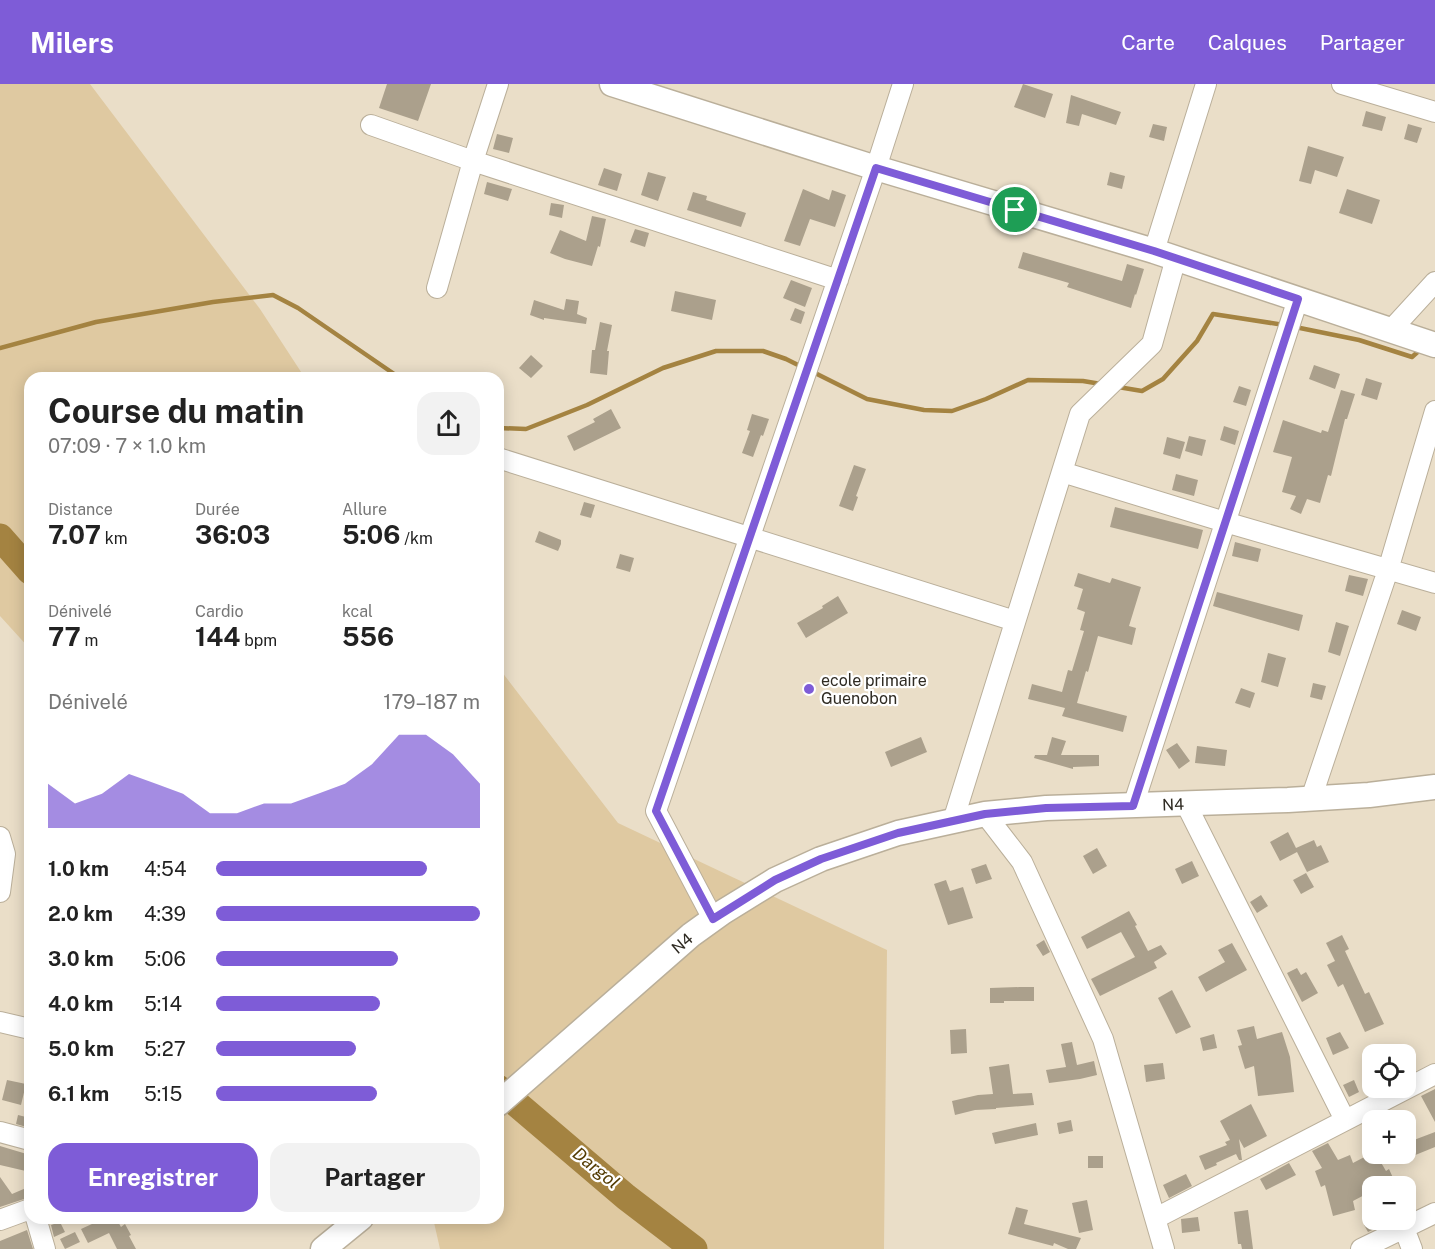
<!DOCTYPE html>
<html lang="fr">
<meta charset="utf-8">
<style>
body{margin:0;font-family:"Public Sans",sans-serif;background:#f2f2f2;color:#222;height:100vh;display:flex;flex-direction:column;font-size:22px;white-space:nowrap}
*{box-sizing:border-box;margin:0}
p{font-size:20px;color:#767676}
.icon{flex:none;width:33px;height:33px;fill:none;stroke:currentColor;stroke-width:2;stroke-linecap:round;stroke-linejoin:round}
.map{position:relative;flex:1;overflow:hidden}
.details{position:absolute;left:24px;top:288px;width:480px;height:852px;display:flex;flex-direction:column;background:#fff;border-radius:18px;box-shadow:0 3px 15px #0003}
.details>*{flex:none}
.fabs{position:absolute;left:1362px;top:960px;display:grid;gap:12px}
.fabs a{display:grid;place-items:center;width:54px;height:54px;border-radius:12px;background:#fff;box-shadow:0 3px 15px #0003;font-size:30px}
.pin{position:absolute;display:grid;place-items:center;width:51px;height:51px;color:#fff;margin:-26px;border:3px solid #fff;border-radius:50%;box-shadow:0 2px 6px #0007}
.round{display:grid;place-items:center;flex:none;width:63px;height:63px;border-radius:18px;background:#f2f2f2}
.overview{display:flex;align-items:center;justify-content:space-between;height:102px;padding:0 24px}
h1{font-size:33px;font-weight:700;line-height:45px}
.metrics{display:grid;grid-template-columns:repeat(3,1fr);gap:9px;height:102px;padding:6px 24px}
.metrics div{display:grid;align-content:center}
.metrics b{font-size:26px;font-weight:700}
.metrics small{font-size:16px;font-weight:400}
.metrics p{font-size:16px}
.chart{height:168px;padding:12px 24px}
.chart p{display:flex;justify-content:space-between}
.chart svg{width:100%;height:108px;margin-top:6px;fill:#7e5cd7;opacity:.7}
.cta{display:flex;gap:12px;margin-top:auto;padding:12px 24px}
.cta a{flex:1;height:69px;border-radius:18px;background:#7e5cd7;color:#fff;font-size:24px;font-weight:700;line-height:69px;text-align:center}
.cta a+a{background:#f2f2f2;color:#222}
ul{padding:0 24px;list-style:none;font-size:20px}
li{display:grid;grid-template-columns:96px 72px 1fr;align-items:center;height:45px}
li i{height:15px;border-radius:8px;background:#7e5cd7}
header{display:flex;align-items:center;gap:36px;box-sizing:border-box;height:84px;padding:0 30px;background:#7e5cd7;color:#fff}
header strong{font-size:28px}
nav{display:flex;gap:33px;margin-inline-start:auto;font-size:21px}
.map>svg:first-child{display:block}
</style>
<header>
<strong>Milers</strong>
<nav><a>Carte</a><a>Calques</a><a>Partager</a></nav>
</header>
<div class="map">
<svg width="1435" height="1165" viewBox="0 0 1435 1165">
<rect width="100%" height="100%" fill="#eadec8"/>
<path fill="#dfc9a1" d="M0,0H90L260,225L305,294H30V565L0,532Z
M498,583L618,739L887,866L884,1165H440L433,1134H498Z"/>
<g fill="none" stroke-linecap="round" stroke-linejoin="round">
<path stroke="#a48341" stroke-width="4.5" d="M1295,243L1359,256L1412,273L1421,265
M0,264L96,238L213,218L273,211L298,224L400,294
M811,287L867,315L924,326L952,327L986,315L1028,296L1083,297L1101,300
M1118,303L1142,307L1163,295L1197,257L1213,230L1284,241
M498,344L526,345L587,321L663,284L716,267H763L786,275L804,284"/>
<path stroke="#a48341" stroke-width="27" d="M0,453L30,487
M498,1004L626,1113L694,1165"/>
</g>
<path fill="#aba08c" d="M387,0H431L418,37L379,24Z
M1023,0L1053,10L1045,34L1014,23Z
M1071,11L1121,28L1116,41L1082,30L1079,42L1066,39Z
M1366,27L1386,33L1382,47L1362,42Z
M1153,40L1167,43L1164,57L1149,53Z
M1408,40L1422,44L1417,59L1404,55Z
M497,50L513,54L509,69L493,65Z
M1308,62L1344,73L1337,93L1315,86L1311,100L1299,97Z
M604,84L622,90L617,107L598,101Z
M648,88L666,93L658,117L641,111Z
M1110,88L1125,92L1122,105L1107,101Z
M487,98L512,105L508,117L484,110Z
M803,105L829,116L832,106L846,111L835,143L810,135L800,162L784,157Z
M1347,105L1380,116L1372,140L1339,129Z
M693,108L707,112L706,116L746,129L741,143L687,126Z
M551,119L564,121L562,134L549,131Z
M592,132L606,135L600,163L598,162L592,182L565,175L550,169L560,146L586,157Z
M635,145L649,149L645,163L630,158Z
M1023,168L1122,197L1127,180L1144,185L1136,211L1135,210L1131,224L1067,203L1069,199L1018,184Z
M791,196L812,204L805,223L783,214Z
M675,207L716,216L712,236L671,227Z
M566,215L579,217L577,230L587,234L586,240L544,234V236L530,231L534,216L564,226Z
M795,224L805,228L801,240L790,236Z
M600,238L612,241L607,267H609L607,291L590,289L592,266H595Z
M531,271L543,282L531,294L519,284Z
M1314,281L1340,290L1335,305L1309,295Z
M1366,294L1382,299L1377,316L1361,311Z
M1239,302L1251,306L1246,322L1233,318Z
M1341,306L1355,310L1347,335H1345L1331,392L1328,391L1320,419L1307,415L1301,430L1290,425L1296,412L1282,408L1292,373L1273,368L1283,336L1321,349L1322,346L1328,348Z
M611,325L621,344L574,367L567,352L595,338L593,335Z
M752,330L769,335L763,352L761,351L753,373L742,369L750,347L747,346Z
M1224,342L1239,347L1235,361L1220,356Z
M1189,352L1206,356L1202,372L1185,367Z
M1167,353L1185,358L1180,375L1163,370Z
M854,381L866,385L856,412L858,413L853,427L839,422Z
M1176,390L1198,396L1194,412L1172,406Z
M584,418L595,421L591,434L580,431Z
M1115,423L1203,446L1198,465L1110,443Z
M539,447L561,456V460L558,467L535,458Z
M1235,458L1261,465L1258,478L1232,472Z
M620,470L634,474L630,488L616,484Z
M1078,489L1110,499L1112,494L1141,503L1129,542L1136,544L1132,561L1098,552L1088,588L1086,587L1077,619L1127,632L1123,648L1062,632L1065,624L1028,615L1032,600L1062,608L1068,586L1072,587L1084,547L1080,546L1085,528L1077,525L1083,505L1074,502Z
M1349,491L1368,495L1363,512L1345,507Z
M1217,508L1303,531L1299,547L1213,522Z
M838,512L848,529L806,554L797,539L823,524L822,522Z
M1402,526L1421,533L1416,547L1397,540Z
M1336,538L1349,542L1340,572L1328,568Z
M1268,569L1286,574L1278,603L1261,598Z
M1313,599L1326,602L1322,616L1310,613Z
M1241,604L1255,609L1250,624L1235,619Z
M921,653L927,668L891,683L885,668Z
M1052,653L1066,657L1061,671H1099V682L1073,683V685L1034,674L1035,671H1047Z
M1177,659L1190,677L1179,685L1166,666Z
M1197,662L1227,666L1225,682L1195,679Z
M1288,748L1296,764L1314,756L1317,763L1321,761L1329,778L1307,788L1297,768L1280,777L1270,758Z
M1097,764L1107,782L1093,790L1083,772Z
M1192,777L1199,792L1182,800L1175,785Z
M986,780L992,795L976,800L971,785Z
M1306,789L1314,803L1301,810L1293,796Z
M946,796L950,807L963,803L973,834L948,841L934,800Z
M1261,811L1268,822L1257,829L1250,818Z
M1129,827L1137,841L1135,842L1148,867L1161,861L1167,870L1154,878L1157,884L1100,912L1091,895L1135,873L1121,848L1087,865L1081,853Z
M1342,851L1349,865L1345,867L1365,910L1369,908L1384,940L1365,948L1343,900L1338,903L1327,881L1335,877L1326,859Z
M1044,856L1050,868L1043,872L1036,861Z
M1232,859L1247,886L1206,908L1198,893L1225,878L1218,866Z
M1297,884L1301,891L1306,888L1318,909L1302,918L1287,889Z
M1020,903H1034V917H1004V919H990V904Z
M1172,906L1191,943L1176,950L1158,914Z
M1254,942L1257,955L1282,948L1290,973L1294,1008L1258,1012L1254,982L1245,985L1238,962L1242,961L1237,946Z
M966,945L967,969L951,970L950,946Z
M1340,948L1349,964L1333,971L1326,954Z
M1214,950L1217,964L1203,967L1200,954Z
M1072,958L1077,981L1094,977L1097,991L1080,995L1049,999L1046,986L1066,983L1061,960Z
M1163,979L1165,995L1146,998L1144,981Z
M1009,980L1013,1010L1032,1009L1034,1021L996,1024V1025L975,1026L955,1031L952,1017L978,1011L993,1010L989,983Z
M7,996L26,1000L21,1021L2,1016Z
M1354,996L1359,1008L1349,1013L1343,1001Z
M1435,1005V1038L1421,1012Z
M1251,1020L1267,1052L1244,1064L1239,1055L1242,1076H1239L1236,1070L1216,1079L1217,1081L1205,1086L1199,1072L1227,1061L1225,1058L1230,1056L1220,1037Z
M18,1031L30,1034V1044L16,1040Z
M1071,1036L1073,1047L1059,1050L1057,1039Z
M1036,1039L1038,1051L995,1060L992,1049Z
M1435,1048V1063L1408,1074L1406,1067V1059Z
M1328,1059L1338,1076L1350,1071L1353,1079L1372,1069L1376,1070L1386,1087L1389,1085L1394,1096L1382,1102H1372V1107L1353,1117L1355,1126L1333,1132L1325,1101L1321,1103L1315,1087L1322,1084L1312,1067Z
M0,1062L30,1071V1088L0,1081Z
M1088,1072H1103V1084H1088Z
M1289,1079L1296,1091L1266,1106L1260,1095Z
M1186,1090L1192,1102L1169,1114L1163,1101Z
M0,1093L12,1110L26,1104L30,1113L0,1123Z
M1087,1116L1093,1146L1079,1149L1072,1119Z
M1016,1123L1028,1126L1024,1140L1081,1154L1076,1165H1068L1054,1159L1053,1162L1008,1150Z
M1248,1126L1253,1165H1242L1241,1160H1238L1234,1128Z
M1198,1133L1200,1147L1182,1149L1181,1135Z
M105,1134H116L121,1143L125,1140L131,1151L129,1152L136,1165H117L109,1149L88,1159L81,1145Z
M1374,1136H1384L1387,1139L1368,1148L1364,1141Z
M60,1138L65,1148L54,1153L51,1141Z
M27,1146L33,1165H0V1157Z
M75,1148L80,1158L65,1165L60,1155Z"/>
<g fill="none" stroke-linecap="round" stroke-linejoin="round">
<g stroke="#baaf9a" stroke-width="22">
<path id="minor" d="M1342,0L1435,28
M371,41L473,77L838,196
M1154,167L1206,0
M437,204L473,77L498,0
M1391,246L1435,198
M498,374L1015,537
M1062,388L1225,438L1435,499
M1311,715L1388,486L1435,327
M1186,720L1345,1036
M1133,722L1298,215
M985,730L1022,778L1103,955L1164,1165
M953,737L1080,330L1152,260L1176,174
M0,753L5,770L0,808
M713,835L656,727L876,84L903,0
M0,938L30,945
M0,1048L30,1056
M36,1134L45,1165
M1156,1134L1435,990
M0,1136L30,1125
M1404,1144L1412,1165
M1361,1165L1435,1129"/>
</g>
<g stroke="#baaf9a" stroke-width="27">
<path id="major" d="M612,0L876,84L1154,167L1435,261
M498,1020L691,851L723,828L775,796L821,775L898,749L985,730L1046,724L1288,716L1369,711L1435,703
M323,1165L361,1134"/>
</g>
<use href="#minor" stroke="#fff" stroke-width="20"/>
<use href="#major" stroke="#fff" stroke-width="24"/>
</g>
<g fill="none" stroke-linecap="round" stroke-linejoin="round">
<g stroke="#fff" stroke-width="12">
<path id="route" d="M876,84L1154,167L1298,215L1133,722L1046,724L985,730L898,749L821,775L775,796L713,835L656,727Z"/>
</g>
<use href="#route" stroke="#7e5cd7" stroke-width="8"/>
</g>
<circle fill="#7e5cd7" stroke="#fff" stroke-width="2" cx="809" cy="605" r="6"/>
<g text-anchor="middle" stroke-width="4.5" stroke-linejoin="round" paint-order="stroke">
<g font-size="16" fill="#2f2b23" stroke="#fff" text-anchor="start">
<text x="821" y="602">ecole primaire<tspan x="821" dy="18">Guenobon</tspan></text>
</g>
<g font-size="16" fill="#2f2b23" stroke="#fff">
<text transform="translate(1173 720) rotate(-2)" y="6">N4</text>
<text transform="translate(682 859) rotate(-40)" y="6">N4</text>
</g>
<g font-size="18" font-style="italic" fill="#533b02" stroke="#fff">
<text transform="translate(596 1084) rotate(39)" y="6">Dargol</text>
</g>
</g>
</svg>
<div class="fabs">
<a><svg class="icon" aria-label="locate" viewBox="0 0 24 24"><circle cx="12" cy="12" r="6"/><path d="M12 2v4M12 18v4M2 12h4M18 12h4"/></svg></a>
<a>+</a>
<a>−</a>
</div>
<div class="pin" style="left:1015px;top:126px;background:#1e9e55"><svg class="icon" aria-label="arrive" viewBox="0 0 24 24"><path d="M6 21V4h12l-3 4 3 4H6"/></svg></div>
<section class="details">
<div class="overview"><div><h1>Course du matin</h1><p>07:09 · 7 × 1.0 km</p></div><a class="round"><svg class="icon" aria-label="share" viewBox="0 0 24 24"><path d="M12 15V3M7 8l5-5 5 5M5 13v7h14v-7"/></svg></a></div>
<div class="metrics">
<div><p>Distance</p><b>7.07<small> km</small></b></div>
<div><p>Durée</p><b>36:03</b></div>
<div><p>Allure</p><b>5:06<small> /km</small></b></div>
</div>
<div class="metrics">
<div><p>Dénivelé</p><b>77<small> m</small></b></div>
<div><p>Cardio</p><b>144<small> bpm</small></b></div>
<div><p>kcal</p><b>556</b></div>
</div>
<div class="chart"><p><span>Dénivelé</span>179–187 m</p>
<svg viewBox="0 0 160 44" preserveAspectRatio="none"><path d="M0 44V26L10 34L20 30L30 22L40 26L50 30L60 38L70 38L80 34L90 34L100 30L110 26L120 18L130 6L140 6L150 14L160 26V44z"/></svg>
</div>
<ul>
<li><b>1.0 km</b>4:54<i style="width:80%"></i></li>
<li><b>2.0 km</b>4:39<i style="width:100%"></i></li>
<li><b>3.0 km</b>5:06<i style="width:69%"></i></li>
<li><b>4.0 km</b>5:14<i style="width:62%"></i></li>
<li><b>5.0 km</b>5:27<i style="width:53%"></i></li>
<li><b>6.1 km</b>5:15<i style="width:61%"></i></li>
</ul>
<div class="cta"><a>Enregistrer</a><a>Partager</a></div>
</section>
</div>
